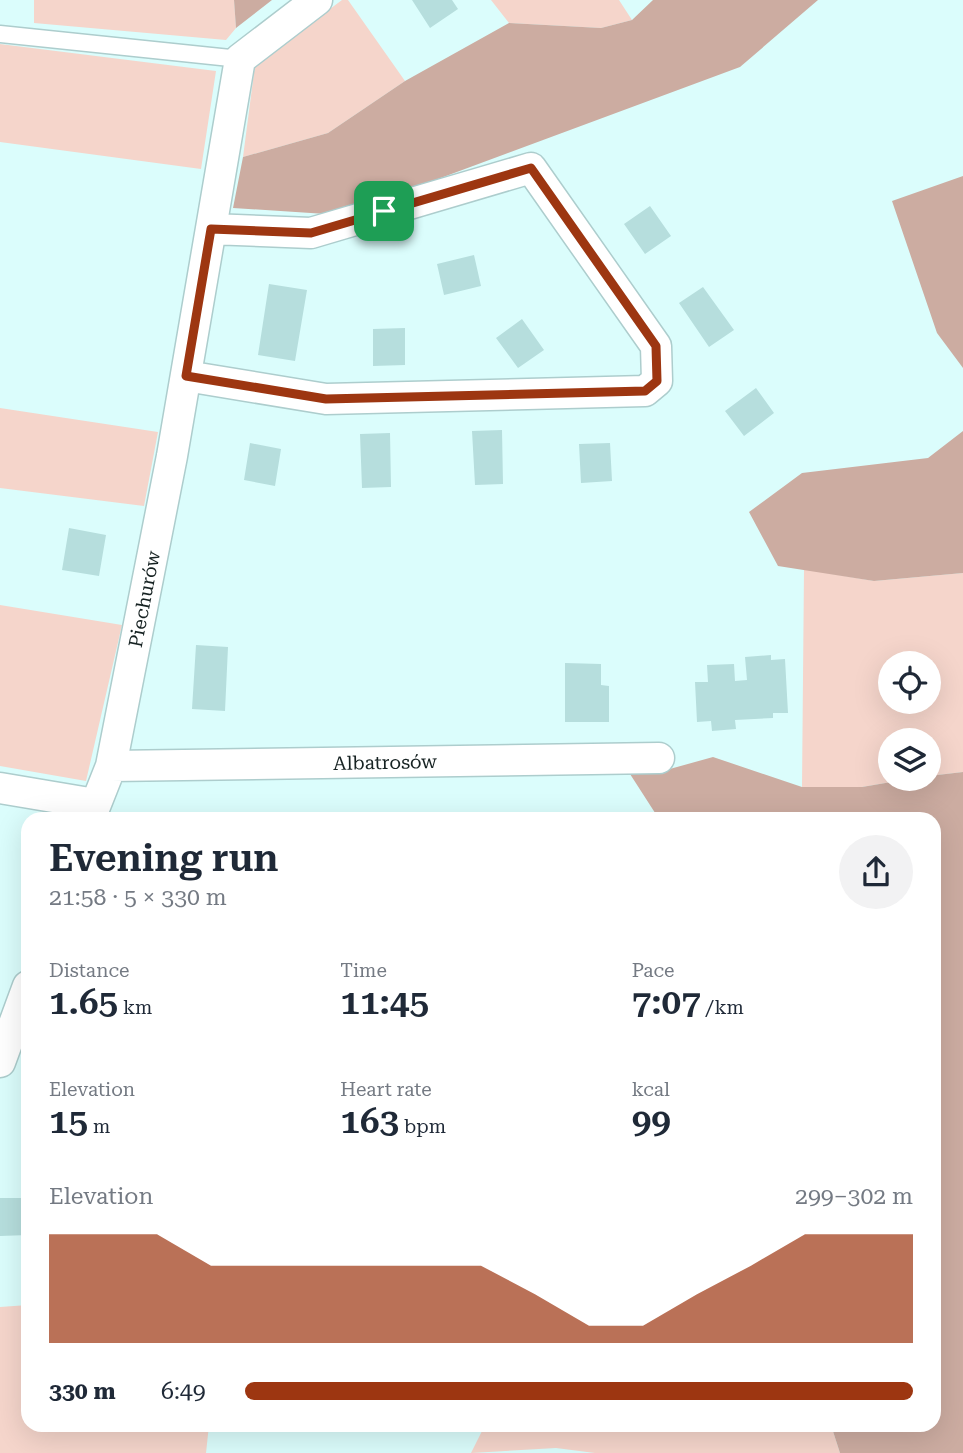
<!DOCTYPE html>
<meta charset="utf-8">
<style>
body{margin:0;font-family:"Roboto Serif",serif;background:#f2f2f3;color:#1f2937;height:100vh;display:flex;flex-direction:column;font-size:26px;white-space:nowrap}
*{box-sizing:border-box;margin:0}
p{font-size:23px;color:#747a83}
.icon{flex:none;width:38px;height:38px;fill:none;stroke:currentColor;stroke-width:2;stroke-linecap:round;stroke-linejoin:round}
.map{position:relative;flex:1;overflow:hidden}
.sheet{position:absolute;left:21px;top:812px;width:920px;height:620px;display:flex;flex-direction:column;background:#fff;border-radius:21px;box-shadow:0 7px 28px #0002}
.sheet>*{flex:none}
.buttons{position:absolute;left:878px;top:651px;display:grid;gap:14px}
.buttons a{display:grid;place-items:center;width:63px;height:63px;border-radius:50%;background:#fff;box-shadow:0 7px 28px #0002;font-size:35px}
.pin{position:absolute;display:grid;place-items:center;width:60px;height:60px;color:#fff;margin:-30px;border-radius:14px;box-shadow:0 4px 10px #0006}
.round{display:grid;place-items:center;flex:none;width:74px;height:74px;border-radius:37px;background:#f2f2f3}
.overview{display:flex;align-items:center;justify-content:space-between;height:119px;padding:0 28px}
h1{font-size:38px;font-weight:600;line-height:52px}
.figures{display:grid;grid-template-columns:repeat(3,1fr);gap:10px;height:119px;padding:7px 28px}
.figures div{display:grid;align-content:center}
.figures b{font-size:35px;font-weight:600}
.figures small{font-size:19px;font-weight:400}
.figures p{font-size:19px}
.chart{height:196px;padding:14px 28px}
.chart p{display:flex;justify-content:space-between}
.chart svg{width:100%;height:126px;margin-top:7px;fill:#9d3611;opacity:.7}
ul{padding:0 28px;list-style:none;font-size:23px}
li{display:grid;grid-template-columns:112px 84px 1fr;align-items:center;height:52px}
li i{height:18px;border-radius:9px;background:#9d3611}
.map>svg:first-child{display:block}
</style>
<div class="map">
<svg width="963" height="1453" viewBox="0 0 963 1453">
<rect width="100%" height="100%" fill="#dbfdfc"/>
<path fill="#f5d5cb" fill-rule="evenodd" d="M34,0H234L236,28L226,40L34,23Z
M342,0H348L405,81L328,133L243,157L255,65Z
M491,0H619L632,20L601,28L509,23Z
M0,44L216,71L201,169L0,142Z
M0,408L158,432L144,506L0,488Z
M804,569L874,581L963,573V772L929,776V740H891V779H909L862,787H802ZM891,663H929V702H891Z
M0,605L122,625L86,781L0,766Z
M28,1305V1424L209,1425L206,1453H0V1307Z
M485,1425H831L840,1453H595L556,1448L471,1453Z"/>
<path fill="#ccaca1" d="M234,0H272L236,28Z
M653,0H818L740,67L341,215L233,208L243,157L328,133L405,81L509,23L601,28L632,20Z
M963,176V368L937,333L892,201Z
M963,431V573L874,581L778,566L749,512L802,473L928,458Z
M713,757L802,787H862L909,779H929V776L963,772V1453H840L831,1425L934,1424V819H659L630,774L659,772Z"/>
<path fill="#b6dedd" d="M412,0H452L458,9L430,28Z
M650,206L671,236L645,254L624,224Z
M474,255L481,286L444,295L437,264Z
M269,284L307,290L295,361L258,355Z
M703,287L734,330L709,347L679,303Z
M522,319L544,350L518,368L496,338Z
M405,328V365L373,366V329Z
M756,388L774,413L744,436L725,411Z
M502,430L503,484L475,485L472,431Z
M390,433L391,487L362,488L360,434Z
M250,443L281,449L275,486L244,480Z
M610,443L612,481L581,483L579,444Z
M69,528L106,535L99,576L62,570Z
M196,645L228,647L225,711L192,709Z
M771,655V660L785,659L788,713H773V718L735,720L736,729L712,731L711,721L697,722L695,682H708L707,665L734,664L735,681L747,680L745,657Z
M565,663L601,664V685L609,686V722H565Z
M0,1198H28V1235L0,1236Z"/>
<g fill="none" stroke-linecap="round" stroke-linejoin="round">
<g stroke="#adcdcd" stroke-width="19">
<path id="lane" d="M0,34L240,59"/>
</g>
<g stroke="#adcdcd" stroke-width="33">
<path id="street" d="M186,376L326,399L645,391L657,381L656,346L531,168L311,233L211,229
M111,766L659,758
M0,788L95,804
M90,819L111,766L172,456L240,59L317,0
M0,1062L28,986"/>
</g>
<use href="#lane" stroke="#fff" stroke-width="16"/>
<use href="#street" stroke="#fff" stroke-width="30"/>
</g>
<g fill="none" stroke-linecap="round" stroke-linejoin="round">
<g stroke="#fff" stroke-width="14">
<path id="route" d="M531,168L656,346L657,381L645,391L326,399L186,376L211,229L311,233Z"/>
</g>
<use href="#route" stroke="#9d3611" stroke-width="9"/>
</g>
<g text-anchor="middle" stroke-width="5" stroke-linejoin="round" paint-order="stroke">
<g font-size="19" fill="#162222" stroke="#fff">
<text transform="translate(144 599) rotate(-79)" y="7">Piechurów</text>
<text transform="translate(385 762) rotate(-1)" y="7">Albatrosów</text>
</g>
</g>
</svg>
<div class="buttons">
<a><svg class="icon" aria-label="locate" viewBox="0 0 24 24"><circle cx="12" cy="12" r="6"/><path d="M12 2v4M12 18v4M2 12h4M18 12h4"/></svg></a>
<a><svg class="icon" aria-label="layers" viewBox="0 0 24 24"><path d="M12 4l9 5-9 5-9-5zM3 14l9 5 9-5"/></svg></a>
</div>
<div class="pin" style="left:384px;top:211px;background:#1e9e55"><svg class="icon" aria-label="arrive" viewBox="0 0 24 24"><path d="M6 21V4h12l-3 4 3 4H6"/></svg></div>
<section class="sheet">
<div class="overview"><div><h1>Evening run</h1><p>21:58 · 5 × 330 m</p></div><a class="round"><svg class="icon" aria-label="share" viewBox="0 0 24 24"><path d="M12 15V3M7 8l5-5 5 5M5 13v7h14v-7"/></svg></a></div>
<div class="figures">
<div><p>Distance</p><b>1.65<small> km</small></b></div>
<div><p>Time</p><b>11:45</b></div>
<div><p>Pace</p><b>7:07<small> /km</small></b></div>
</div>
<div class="figures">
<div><p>Elevation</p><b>15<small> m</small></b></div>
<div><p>Heart rate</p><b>163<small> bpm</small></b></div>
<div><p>kcal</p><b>99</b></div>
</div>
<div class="chart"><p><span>Elevation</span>299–302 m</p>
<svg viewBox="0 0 160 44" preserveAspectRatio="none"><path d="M0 44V6L10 6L20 6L30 17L40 17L50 17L60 17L70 17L80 17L90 27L100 38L110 38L120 27L130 17L140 6L150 6L160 6V44z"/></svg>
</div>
<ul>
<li><b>330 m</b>6:49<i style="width:100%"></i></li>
</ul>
</section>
</div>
